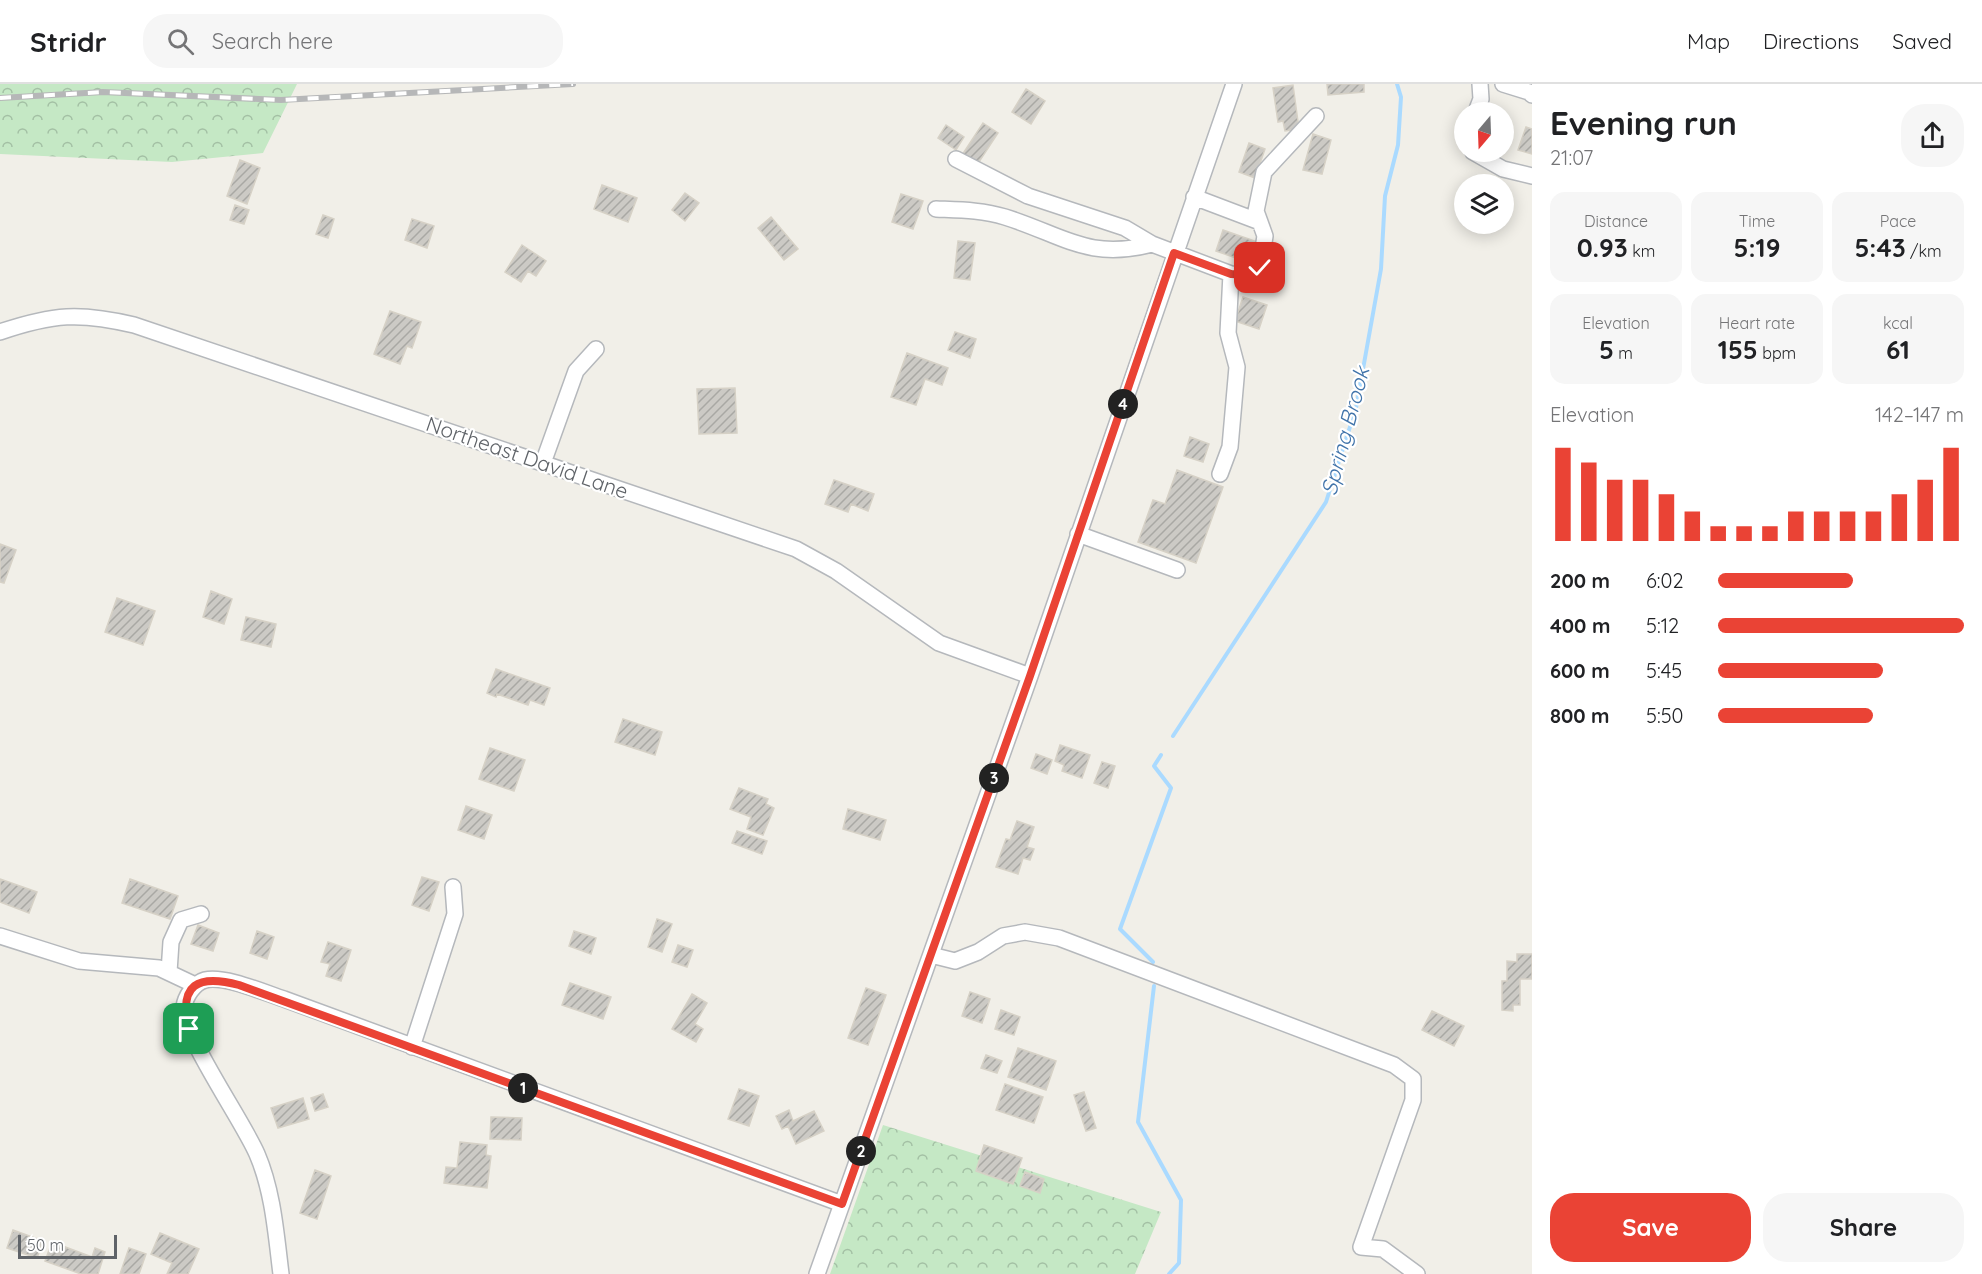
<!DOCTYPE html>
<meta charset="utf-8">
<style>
body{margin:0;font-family:Quicksand,sans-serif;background:#f6f6f6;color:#202124;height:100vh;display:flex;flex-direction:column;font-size:22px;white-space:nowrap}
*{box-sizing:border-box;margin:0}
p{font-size:20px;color:#757577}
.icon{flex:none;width:33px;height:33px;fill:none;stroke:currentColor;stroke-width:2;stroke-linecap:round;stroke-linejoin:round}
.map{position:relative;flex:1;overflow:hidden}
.panel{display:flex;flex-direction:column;background:#fff;width:450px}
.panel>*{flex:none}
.needle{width:39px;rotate:199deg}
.tools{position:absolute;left:1454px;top:18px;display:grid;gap:12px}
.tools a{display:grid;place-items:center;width:60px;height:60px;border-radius:50%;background:#fff;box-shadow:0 3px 15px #0003;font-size:30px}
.scale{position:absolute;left:18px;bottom:15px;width:99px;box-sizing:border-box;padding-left:6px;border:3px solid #5f6368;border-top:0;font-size:16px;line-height:21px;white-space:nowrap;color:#5f6368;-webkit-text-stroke:4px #fff;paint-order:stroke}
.pin{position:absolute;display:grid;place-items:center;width:51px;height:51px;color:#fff;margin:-26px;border-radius:12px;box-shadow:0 3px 9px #0006}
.km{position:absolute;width:30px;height:30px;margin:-15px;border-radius:50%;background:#222;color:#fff;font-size:16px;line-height:30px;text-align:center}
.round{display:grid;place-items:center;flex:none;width:63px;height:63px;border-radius:24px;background:#f6f6f6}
.headline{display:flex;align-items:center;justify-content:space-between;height:102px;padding:0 18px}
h1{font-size:33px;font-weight:700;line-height:45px}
.metrics{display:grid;grid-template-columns:repeat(3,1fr);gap:9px;height:102px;padding:6px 18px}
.metrics div{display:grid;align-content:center;border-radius:15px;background:#f6f6f6;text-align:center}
.metrics b{font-size:26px;font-weight:700}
.metrics small{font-size:16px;font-weight:400}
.metrics p{font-size:16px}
.chart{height:168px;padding:12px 18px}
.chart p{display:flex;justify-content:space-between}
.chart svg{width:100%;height:108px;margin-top:6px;stroke:#ea4335;stroke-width:6}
.action{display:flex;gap:12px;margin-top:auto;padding:12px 18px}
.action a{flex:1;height:69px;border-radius:24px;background:#ea4335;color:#fff;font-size:24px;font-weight:700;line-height:69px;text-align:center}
.action a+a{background:#f6f6f6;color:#202124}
ul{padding:0 18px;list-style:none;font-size:20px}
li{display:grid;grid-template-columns:96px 72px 1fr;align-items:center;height:45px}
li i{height:15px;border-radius:8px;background:#ea4335}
header{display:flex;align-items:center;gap:36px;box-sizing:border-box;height:84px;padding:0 30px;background:#fff;border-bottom:2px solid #e0e0e0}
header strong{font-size:28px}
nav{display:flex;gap:33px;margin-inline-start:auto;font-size:21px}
.search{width:420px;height:54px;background:#f6f6f6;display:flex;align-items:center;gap:15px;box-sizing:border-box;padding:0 21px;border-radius:24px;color:#757577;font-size:22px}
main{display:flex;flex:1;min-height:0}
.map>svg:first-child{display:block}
</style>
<header>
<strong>Stridr</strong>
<div class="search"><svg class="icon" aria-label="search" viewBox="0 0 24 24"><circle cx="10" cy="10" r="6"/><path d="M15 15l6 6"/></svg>Search here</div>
<nav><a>Map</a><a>Directions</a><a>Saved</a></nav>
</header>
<main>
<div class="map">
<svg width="1532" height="1190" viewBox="0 0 1532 1190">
<defs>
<pattern id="forest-crowns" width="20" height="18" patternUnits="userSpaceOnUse" patternTransform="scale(1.5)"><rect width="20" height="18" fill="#c5e8c5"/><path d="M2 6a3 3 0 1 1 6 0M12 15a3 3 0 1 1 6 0" fill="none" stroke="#a3c0a4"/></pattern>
<pattern id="building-hatch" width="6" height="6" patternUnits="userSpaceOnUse" patternTransform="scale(1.5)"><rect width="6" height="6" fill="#cccac5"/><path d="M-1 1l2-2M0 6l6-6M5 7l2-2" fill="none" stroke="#a9a8a4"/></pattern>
</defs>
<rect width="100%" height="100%" fill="#f1efe8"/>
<path fill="url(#forest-crowns)" d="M0,0H297L263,69L172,78L0,70Z
M883,1041L1161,1128L1135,1190H830Z"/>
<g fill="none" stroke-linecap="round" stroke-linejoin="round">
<path stroke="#aadaff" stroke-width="4" d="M1173,652L1326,418L1356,324L1381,185L1385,112L1398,61L1401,13L1397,0
M1153,878L1120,845L1171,704L1154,682L1161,671
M1154,902L1138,1038L1181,1116L1179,1179L1169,1190"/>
</g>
<path fill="url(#building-hatch)" stroke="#d6d1c6" stroke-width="1.5" d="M1327,0H1364V8L1328,11Z
M1293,1L1299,45L1285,47L1283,37L1278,38L1273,4Z
M1026,5L1045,17L1031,40L1012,28Z
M983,39L998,49L977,81L962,71Z
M946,41L964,53L956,66L938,54Z
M1526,43L1532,45V70L1518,66Z
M1313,50L1331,56L1322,90L1303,86Z
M1249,59L1265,65L1255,94L1239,88Z
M240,76L260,84L247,120L227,112Z
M602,101L637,114L628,138L594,125Z
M685,109L699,119L685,137L672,126Z
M901,110L923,117L913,145L892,138Z
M235,121L249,126L244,140L230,136Z
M323,131L334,135L328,154L316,150Z
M771,133L798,165L784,176L758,144Z
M412,135L434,142L427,164L405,156Z
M1223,146L1263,160L1256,181L1216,167Z
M958,157L975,159L970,196L954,194Z
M522,161L546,177L536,192L528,187L521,198L505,188Z
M1243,213L1267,221L1259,245L1235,237Z
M390,227L421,238L412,264L407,262L400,280L374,270Z
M955,248L976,255L970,274L948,266Z
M907,269L948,284L942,301L925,295L916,321L891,313Z
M735,304L737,349L699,350L697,305Z
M1190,353L1209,360L1203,378L1184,372Z
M1177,386L1223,403L1196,479L1138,458L1153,416L1165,420Z
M834,396L874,410L868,427L851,420L848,428L825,420Z
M0,460L16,466L4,499L0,498Z
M211,507L232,515L224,540L203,533Z
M117,514L155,527L143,561L105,548Z
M246,533L276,540L271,563L241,556Z
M496,585L550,604L544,621L530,616L528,621L497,610L496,613L487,609Z
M623,635L662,648L655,671L615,658Z
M1060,661L1090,671L1082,694L1062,687L1064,681L1055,677Z
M490,664L525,676L514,707L479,695Z
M1036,670L1052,676L1047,690L1031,684Z
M1102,678L1115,682L1108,704L1094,699Z
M739,704L768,715L766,720L774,724L763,751L747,745L751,733L730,725Z
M466,722L492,731L484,755L458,746Z
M848,725L886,736L880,756L843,745Z
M1017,737L1034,743L1027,763L1034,765L1030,776L1023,774L1018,790L996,783L1006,755L1010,756Z
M737,747L767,757L762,770L732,759Z
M422,793L439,798L429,827L412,821Z
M0,795L37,808L29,829L0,818Z
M130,795L178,812L170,835L122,819Z
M657,835L672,840L662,868L648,863Z
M198,841L219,849L213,867L191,860Z
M257,847L274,853L267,875L250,869Z
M574,847L596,854L591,870L569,862Z
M328,858L351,866L341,897L326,892L330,880L321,878Z
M678,861L693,866L687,883L672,878Z
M1517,870H1532V895H1520V921H1513V927L1502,926V897H1507V877L1517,878Z
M570,899L611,913L603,935L562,921Z
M866,904L886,911L868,961L848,954Z
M970,908L990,915L982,939L962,932Z
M692,910L707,919L695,940L703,945L696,958L672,945Z
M1001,926L1020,933L1014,951L995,945Z
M1432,927L1464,942L1454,962L1422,946Z
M1018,964L1056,977L1046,1006L1008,993Z
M986,971L1002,977L997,989L981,984Z
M1005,1000L1043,1013L1034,1039L996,1026Z
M739,1005L759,1012L749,1042L728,1035Z
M1084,1008L1096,1044L1086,1047L1074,1011Z
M323,1010L328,1023L315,1027L311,1014Z
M303,1014L309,1035L278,1044L271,1024Z
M789,1026L793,1037L814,1027L824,1047L796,1060L788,1042L782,1045L776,1032Z
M491,1033L522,1034L521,1056L490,1055Z
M460,1058L487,1061L486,1071L491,1072L487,1104L444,1099L446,1083L457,1084Z
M984,1061L1022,1074L1013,1100L976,1087Z
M315,1086L331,1092L317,1135L300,1129Z
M1025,1088L1044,1095L1040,1109L1020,1102Z
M13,1146L43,1157L37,1174L7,1164Z
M160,1149L199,1165L188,1190H167L172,1179L151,1170Z
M52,1158L92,1173L95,1164L105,1168L98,1190H81L45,1177Z
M129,1164L146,1170L139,1190H120Z"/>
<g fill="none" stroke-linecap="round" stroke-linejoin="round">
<g stroke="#b5b8bc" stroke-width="18">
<path id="minor" d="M1503,0L1529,8L1532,11
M1476,28L1481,15L1480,0
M1473,68L1503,85L1532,92
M956,75L1028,112L1125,144L1152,160L1231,190L1250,191L1260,184L1265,152L1256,127L1264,88L1316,32
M1194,113L1260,138
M936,125C959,126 982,126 1005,133C1063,151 1088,177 1152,160
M0,248C53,230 80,228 134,241L796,465L836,487L939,559L1030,592
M543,379L576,287L596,265
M1220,390L1230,363L1237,283L1228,249L1231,190
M1078,450L1177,486
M0,852L79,877L159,884L195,901
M931,871L955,877L978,868L1003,852L1025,848L1059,854L1394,981L1413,995V1016L1361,1163L1383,1165L1417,1190
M169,888L171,858L181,836L201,830
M412,963L455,830L453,803
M281,1190C276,1150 273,1107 257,1070C243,1037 182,951 184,923C185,913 194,899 205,896C224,891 265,909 284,915L842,1120
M817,1190L1030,592L1234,0"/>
</g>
<use href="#minor" stroke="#fff" stroke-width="15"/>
<g stroke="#b6b7b8" stroke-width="6">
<path id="rail" d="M0,14L103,8L281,16L573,0"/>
</g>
<use href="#rail" stroke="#fff" stroke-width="4" stroke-dasharray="11" stroke-linecap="butt"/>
</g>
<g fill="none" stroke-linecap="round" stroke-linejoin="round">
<g stroke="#fff" stroke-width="12">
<path id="route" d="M189,945C178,900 198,890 239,901L842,1120L1030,592L1174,169L1231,190L1250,191L1260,184"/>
</g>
<use href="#route" stroke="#ea4335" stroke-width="8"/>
</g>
<g text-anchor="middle" stroke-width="4.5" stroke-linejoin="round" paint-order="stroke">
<g font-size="21" fill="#5f6368" stroke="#fff">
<text transform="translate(527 374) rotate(19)" y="7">Northeast David Lane</text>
</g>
<g font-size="22" font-style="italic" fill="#4174aa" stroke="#fff">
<text transform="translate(1345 347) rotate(-75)" y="8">Spring Brook</text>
</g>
</g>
</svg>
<div class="tools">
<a><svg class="needle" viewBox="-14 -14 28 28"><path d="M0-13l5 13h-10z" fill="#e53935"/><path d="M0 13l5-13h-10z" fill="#757577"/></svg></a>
<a><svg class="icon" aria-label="layers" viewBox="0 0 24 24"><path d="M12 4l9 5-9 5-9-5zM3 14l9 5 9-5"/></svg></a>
</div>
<div class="scale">50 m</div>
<div class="pin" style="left:189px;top:945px;background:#1e9e55"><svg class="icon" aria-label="arrive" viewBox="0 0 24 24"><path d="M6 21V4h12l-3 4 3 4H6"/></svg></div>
<div class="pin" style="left:1260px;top:184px;background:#d93025"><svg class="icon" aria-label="check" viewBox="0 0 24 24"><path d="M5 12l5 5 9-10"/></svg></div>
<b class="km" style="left:523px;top:1004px">1</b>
<b class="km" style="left:861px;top:1067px">2</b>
<b class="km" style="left:994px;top:694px">3</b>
<b class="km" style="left:1123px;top:320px">4</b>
</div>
<section class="panel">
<div class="headline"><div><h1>Evening run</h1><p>21:07</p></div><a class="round"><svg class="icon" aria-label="share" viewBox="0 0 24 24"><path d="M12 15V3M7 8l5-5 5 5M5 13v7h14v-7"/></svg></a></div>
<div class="metrics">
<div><p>Distance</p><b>0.93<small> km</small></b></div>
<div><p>Time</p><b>5:19</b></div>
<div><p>Pace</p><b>5:43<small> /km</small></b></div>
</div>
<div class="metrics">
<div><p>Elevation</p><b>5<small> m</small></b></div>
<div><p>Heart rate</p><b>155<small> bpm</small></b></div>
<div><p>kcal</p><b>61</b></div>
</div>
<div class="chart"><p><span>Elevation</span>142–147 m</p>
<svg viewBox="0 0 160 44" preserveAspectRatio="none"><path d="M5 44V6M15 44V12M25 44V19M35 44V19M45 44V25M55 44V32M65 44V38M75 44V38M85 44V38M95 44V32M105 44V32M115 44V32M125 44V32M135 44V25M145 44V19M155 44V6"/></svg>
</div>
<ul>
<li><b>200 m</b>6:02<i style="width:55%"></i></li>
<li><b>400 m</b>5:12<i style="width:100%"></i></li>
<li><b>600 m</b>5:45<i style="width:67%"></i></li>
<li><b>800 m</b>5:50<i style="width:63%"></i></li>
</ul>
<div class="action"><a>Save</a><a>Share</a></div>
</section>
</main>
